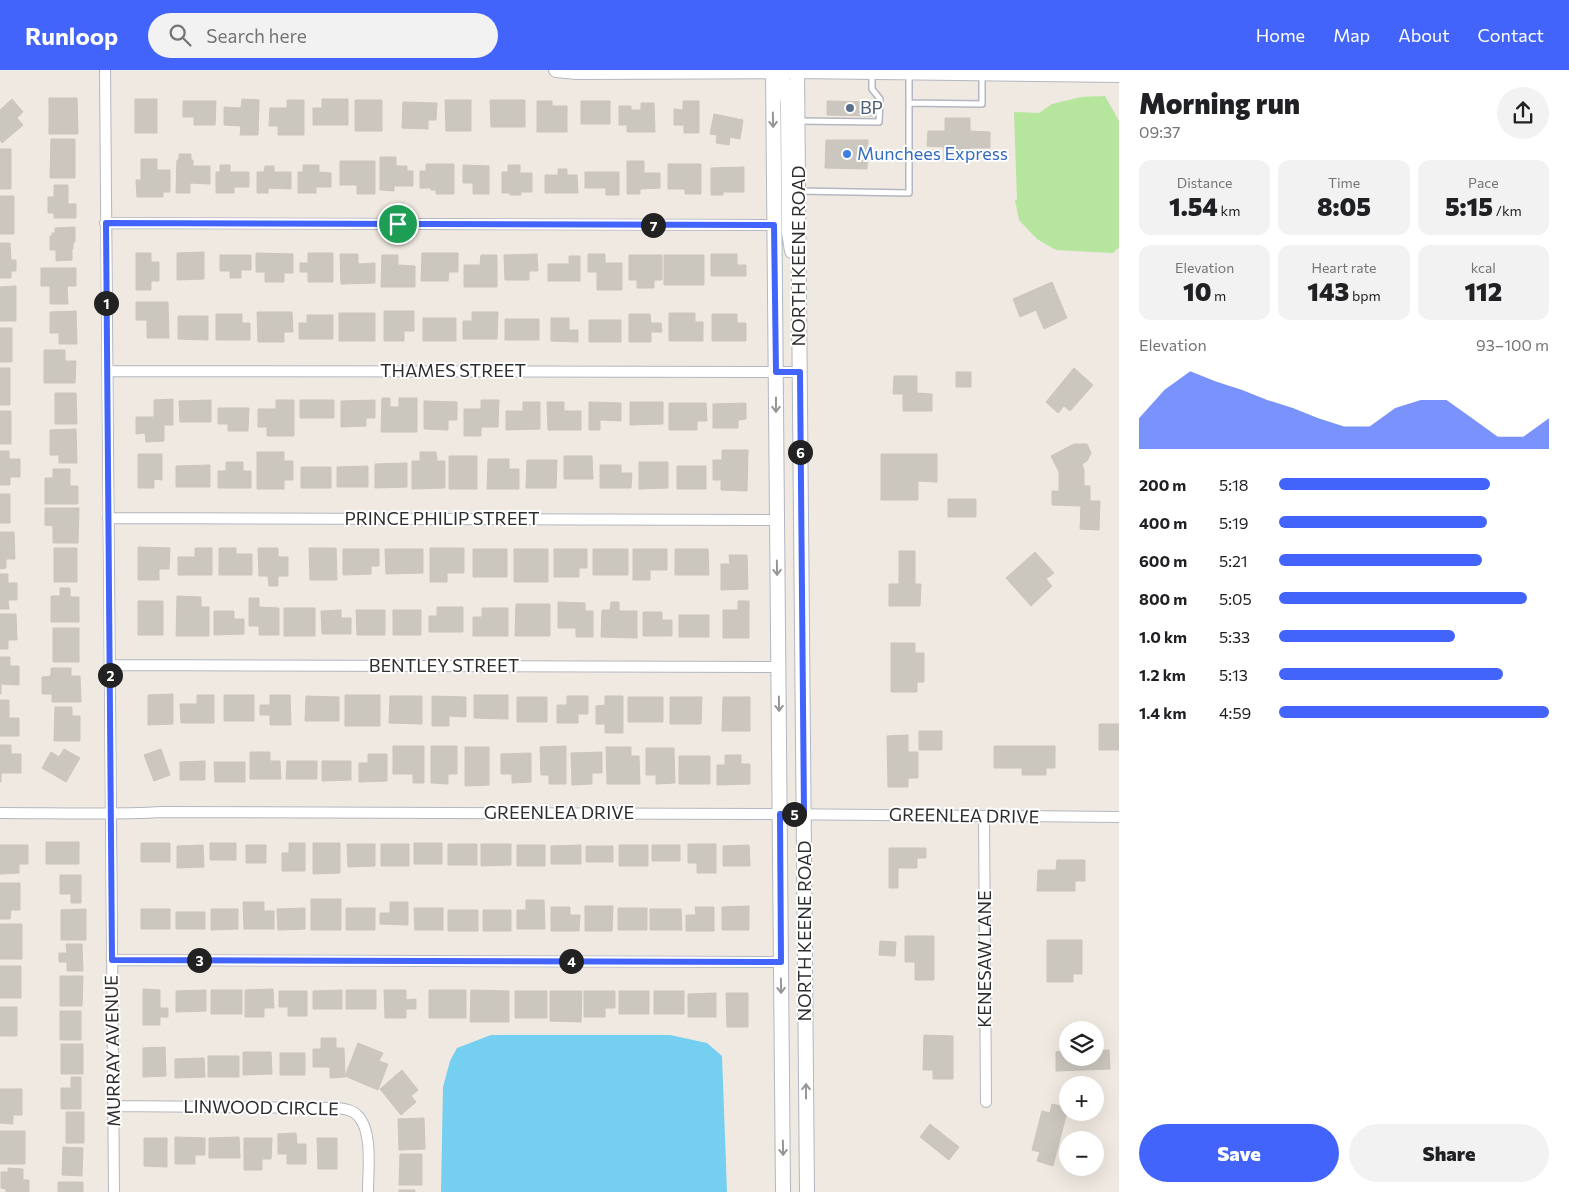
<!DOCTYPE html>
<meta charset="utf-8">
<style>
body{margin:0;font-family:Commissioner,sans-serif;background:#f2f2f2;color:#202124;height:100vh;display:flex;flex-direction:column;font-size:19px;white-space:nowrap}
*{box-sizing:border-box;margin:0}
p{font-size:16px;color:#757577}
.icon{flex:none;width:28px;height:28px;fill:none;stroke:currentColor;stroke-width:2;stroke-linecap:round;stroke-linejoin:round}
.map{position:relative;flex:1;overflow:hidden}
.side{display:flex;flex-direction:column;background:#fff;width:450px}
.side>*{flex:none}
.fabs{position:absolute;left:1059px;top:951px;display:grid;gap:10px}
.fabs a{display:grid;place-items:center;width:45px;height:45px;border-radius:50%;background:#fff;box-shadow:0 5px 20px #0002;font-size:25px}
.pin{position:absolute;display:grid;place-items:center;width:42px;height:42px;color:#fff;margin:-21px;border:2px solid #fff;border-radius:50%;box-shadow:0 1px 5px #0007}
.km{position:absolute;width:25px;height:25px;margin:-12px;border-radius:50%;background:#222;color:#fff;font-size:14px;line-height:25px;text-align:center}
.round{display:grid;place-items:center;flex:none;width:52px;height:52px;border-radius:26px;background:#f2f2f2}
.overview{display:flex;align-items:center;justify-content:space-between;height:85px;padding:0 20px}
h1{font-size:28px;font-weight:800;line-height:38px}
.figures{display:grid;grid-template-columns:repeat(3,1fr);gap:8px;height:85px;padding:5px 20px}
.figures div{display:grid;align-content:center;border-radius:12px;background:#f2f2f2;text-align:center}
.figures b{font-size:25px;font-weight:800}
.figures small{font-size:14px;font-weight:400}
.figures p{font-size:14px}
.chart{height:140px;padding:10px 20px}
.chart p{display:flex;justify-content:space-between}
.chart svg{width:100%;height:90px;margin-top:5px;fill:#4264fb;opacity:.7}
.primary-button{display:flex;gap:10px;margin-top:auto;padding:10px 20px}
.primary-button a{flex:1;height:58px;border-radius:30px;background:#4264fb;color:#fff;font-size:20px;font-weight:800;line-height:58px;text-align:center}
.primary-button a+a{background:#f2f2f2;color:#202124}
ul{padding:0 20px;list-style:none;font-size:16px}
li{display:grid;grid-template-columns:80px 60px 1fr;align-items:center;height:38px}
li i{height:12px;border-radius:6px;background:#4264fb}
header{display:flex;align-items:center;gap:30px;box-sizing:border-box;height:70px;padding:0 25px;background:#4264fb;color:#fff}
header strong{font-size:24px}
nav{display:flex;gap:28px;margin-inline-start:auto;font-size:18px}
.search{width:350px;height:45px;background:#f2f2f2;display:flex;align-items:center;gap:12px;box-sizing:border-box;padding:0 18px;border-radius:28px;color:#757577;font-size:19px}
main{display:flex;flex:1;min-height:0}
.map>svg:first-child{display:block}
</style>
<header>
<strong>Runloop</strong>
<div class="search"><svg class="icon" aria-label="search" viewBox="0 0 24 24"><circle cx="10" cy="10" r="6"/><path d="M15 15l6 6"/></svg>Search here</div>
<nav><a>Home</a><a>Map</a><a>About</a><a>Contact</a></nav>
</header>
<main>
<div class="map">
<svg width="1119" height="1122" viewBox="0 0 1119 1122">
<rect width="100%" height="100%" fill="#efe9e1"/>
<path fill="#b6e59e" d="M1105,26L1119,51V177L1113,183L1056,180L1037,169L1019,150L1015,130H1017L1014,42L1039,43L1052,34L1081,27Z"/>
<path fill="#75cff0" d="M491,965H670L707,973L722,986L727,1122H441L443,1017L450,991L457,978Z"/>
<path fill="#cbc7bf" stroke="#cbc5ba" d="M49,28H77L78,64H49Z
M12,29L23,42L17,48L23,55L2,73L0,70V40Z
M135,29H157V63H135Z
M242,29L259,30L258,65H240L241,56L224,55V37L241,38Z
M322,29H348V55H313V38H322Z
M287,30H304V65H278V56H269L270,38H287Z
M355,30H382V61H355Z
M445,30H471V61H446Z
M490,30H525V57H491Z
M183,31H216L215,55H194V47H183Z
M537,31H552V36H567V62H537Z
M581,31H610V54H581Z
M683,31H699V63H684V55H674V39L683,40Z
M827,31L873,32V46L827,45Z
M403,32L437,33L436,50H428V59L402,58Z
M641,33H654L655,62H627V55H619V36H631V40H641Z
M714,44L743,50L740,69L730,67L729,75L716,73L717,65L710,64Z
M945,48H970V61L990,62V78H970L969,90L944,89V77L927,76L928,61H945Z
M51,69H75V108H50Z
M826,70H868L867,99L825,98Z
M0,79H11V119H0Z
M179,84H191V90H193V96H210V114L190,113V123H176L177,90H179Z
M380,87H396V96H407V101H413V116H394V121L380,120Z
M141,89H157V100H170V122H163V127H137L136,110H141Z
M340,91H375V124H357V115H340Z
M627,91H644V103H660V118L640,119V124H627Z
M426,94H454V124H436V120H431V118H420V101H426Z
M668,94H701V124H685V119H668Z
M220,95H230V102H249V117H234V123H216V102H220Z
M303,95H319V102L331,103V117H316V123H298V102H303Z
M463,95L489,96V124H473V113H463Z
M508,95H520V103H532V122H521V125H510V123H502V102H508Z
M265,96H274V102H291V119L268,118V123H257V102H264Z
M744,97V122H723V125H711V98Z
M558,99H567V105H577L578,123H545V105H558Z
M585,102H619V125H606V118H585Z
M54,115H68V134H76V148H54V143H48V127H54Z
M0,126H14V164H0Z
M75,157V172H73V179H72V190L56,191V180H50V166H52V163H55V158Z
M0,173H10L11,190H16V201H11V208H0Z
M204,182V209L177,210V183Z
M136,183H151V192H159V211H151V220H136Z
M256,183L293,184V203H284V212H265V202H256Z
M308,183H333V212H308V202H300V193H308Z
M422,183H458V202H449L448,211H421Z
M340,184H358V194L375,193V213L341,214Z
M537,184L538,201H529V210H505L504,185Z
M588,184H605V193H622V220H597V202H588Z
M711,184H737V195H746V206H711Z
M220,185H251V200H241V208H230V201H220Z
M382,185H398V195L415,196V217H381Z
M481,185H497V217H464V195H480Z
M629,185H662V210H654V218H637V210H629Z
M664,185H704V215H664Z
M569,186H580V211H548V194H569Z
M41,198H76V216H67L68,234H50V216H41Z
M1052,212L1067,248L1044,259L1036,240L1020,247L1013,229Z
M16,216V251H0V217Z
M136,232H168L169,268H147V250H136Z
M76,241L77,274H59V263H50V242Z
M384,241H414V261H404V271H384Z
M257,242H292L293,262H284V272H258Z
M472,242H498L497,269H463V251H472Z
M339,243H375V271H339Z
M669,243H695V252H703V271H669Z
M216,244H242V253H250V270H216Z
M629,244H650L651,253H661L662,262H651V272H629Z
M712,244H737V253H746V271H712Z
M307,245H333V269H299V253H307Z
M178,246H208V270L178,269Z
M423,248H456V271H423Z
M551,248H569V260H578V272L551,271Z
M505,249H539V270H505Z
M589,250H621V272H589Z
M0,258H12V292H0Z
M44,280H65V291H76L75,313H44Z
M0,298H10V335H0Z
M1074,298L1093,315L1070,341L1064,336L1058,343L1046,332Z
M956,302H971V317H956Z
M894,306H917V323L932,324V341H903V324H893Z
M55,323H76L77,354H55Z
M382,328H390V337H399V328H417V362H381Z
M173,329V355H164V371L146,372L145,363L136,364V347H154V330Z
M211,330V352H180L179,331Z
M276,330H294V366H267V357H258V339H276Z
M300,330H334V348H300Z
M375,330V348H366V356L341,357V331Z
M481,330H499L498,357H481V366H464V339H481Z
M424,331L457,332V350H448V360L424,359Z
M523,332H540V359L506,360V341H523Z
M547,332H564V341H581V360H548Z
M589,332L621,333V351L600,350V360H589Z
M630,332H663V354L630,355Z
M669,333H706L707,351H697V360H669Z
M746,333V349L738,350V358H713V334Z
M218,338H249L248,361H228V354H218Z
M0,341H11V374H0Z
M76,359L77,393H59V385H50V360Z
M1074,374H1087L1091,383L1087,391L1082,394L1084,400V416H1090V431H1100L1099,460L1080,459L1081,436L1052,435V421H1059V402L1051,386Z
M722,380H748L747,421L721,420V410H713V390H722Z
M0,381H9V389H20V407H10V415H0Z
M257,382H284V391H293V410H284V419H257Z
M420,382H436L437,391H445V418L412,419V391H420Z
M138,384H162V410L154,409V418H138Z
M881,384H937V412L918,411V430H881Z
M449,386H477V419H449Z
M564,386H592L593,409H564Z
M488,389H509V399H519V419H487Z
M527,390H557L556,418H526Z
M226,392H243V401H251V418H218V401H226Z
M639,392H668V418L639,419Z
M407,393V417L375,418V394Z
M210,395V417H176V396Z
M600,395H621V403H632L631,418H600Z
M368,396V417H337V397Z
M677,396H706V419H677Z
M301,397H331V418H301Z
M53,399H70V416H78V434H45V408H53Z
M0,424H10V453H0Z
M948,429H976V447H948Z
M45,438H79L78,473H53V456L45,455Z
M0,462H14L15,489H6V498L0,499Z
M138,477L170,478L169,499H159V510H138Z
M54,478H77V512H54Z
M195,478H212V505H178V487H195Z
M219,478H236V484H252V505H219Z
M258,478H278V487H288V506H278V516H269L268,506H259Z
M309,478H336L337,510H310Z
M430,478H464V503H447V512H430Z
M343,479H379V496H371V504L343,505Z
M385,479H423V503L386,504Z
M473,479H507V507H473Z
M514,479H548V512H514Z
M554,479H587V498H579V507H554Z
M593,479H628V505H593Z
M633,479H667V500H650V510H633Z
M675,479H708L709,505H675Z
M899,481H915V514H921L920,536H889V514H899Z
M1035,482L1054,503L1046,509L1052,516L1031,536L1006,508Z
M729,485H747L748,519L721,520V494H730Z
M0,504H8V513H17V530H8L9,539H0Z
M60,518H70V527H79V552H51V526H60Z
M177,526L201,527V537H209V566H176Z
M249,528H259V537L279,538V565H259V556H249Z
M138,531H163V565H138Z
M738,531H749V568H723V540H738Z
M558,532L585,533V541H593V567H576V558H558Z
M611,532H619V541H637V568L601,567L602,540H610Z
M516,534H550V566H515Z
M437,537H463V562H429V546H437Z
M284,538H315V566H284Z
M482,538H508V566H473V547H482Z
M341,540V548H351V564H322L321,541Z
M356,540H385V565H357Z
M393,540H421V565H393Z
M214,541H234V549H244V564L214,565Z
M643,542H662V550H672V566H643Z
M0,544H16L17,570H8V579H0Z
M679,545H709V567H679Z
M53,558H79V592H53Z
M891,573H915V583H924V612H917V622H891Z
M0,587H10V596H19V615L1,614V624H0Z
M51,598H71V606H80L81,632H52V624H42V607L51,606Z
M173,624V654L148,655V625Z
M197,625H214V653H181L180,634H197Z
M224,625H254V651H224Z
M270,625H290L291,655H270V645H260V635H270Z
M345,625H380V656H345Z
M474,625H508V649L474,648Z
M306,626L339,627V651H305Z
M390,626H422V654L389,653Z
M432,626L466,627V647L449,646V656H432Z
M567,626H588V644H578V653H557V635H567Z
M605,626H623V663H605V654H596V636L605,635Z
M517,627H547V652H517Z
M628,627H663V652H628Z
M670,627H702L701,654H670Z
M723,627H750V661H722Z
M0,630H9V648H19V666H0Z
M55,637H72V646H80V671H54Z
M1099,654H1119V680H1099Z
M919,661H942V680H919Z
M908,665V682H918V708H908V717H888L887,666Z
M0,675H11V684H21V703H1V712H0Z
M393,676H424V713H413V704H393Z
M431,676H457V704H448V714L431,713Z
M566,676V714H549V705H541L540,677Z
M994,676H1055V698H1046V705H1022V698H994Z
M465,677H489V715L465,716Z
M606,677H631V686H639L640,714H607Z
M646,678H674L675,713L656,714V705H646Z
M64,679L80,688L66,712L42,698L51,682L59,687Z
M161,679L170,705L154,711L144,685Z
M250,682H270V691H280L281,709H250Z
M602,682V703H592V714L572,715L571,683Z
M531,683V712L512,713V704H501V684Z
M368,684H387V711L359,712V693H368Z
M725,685H741V694H750V714L717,715V695H725Z
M679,686H710V714H679Z
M205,691V710H180V692Z
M287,691H317V709H286Z
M322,691H351V710L322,711Z
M214,692H245V712H215Z
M46,772H79V794H46Z
M141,773H170V792H141Z
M210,773H236V790H210Z
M289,773H305V801H282V783H289Z
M313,773H340V803L313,804Z
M414,773H442V794H414Z
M347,774H375V796L348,797Z
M381,774H409V796H381Z
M448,774H477V795H448Z
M481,774H511V795L481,796Z
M688,774H716V803H697V793H688Z
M0,775H28V794H19V803L0,804Z
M203,775L204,797L177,798V776Z
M246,775H266V793H246Z
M517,775H545V796H517Z
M581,775V794H551V776Z
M619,775H648V796H619Z
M652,775H680V791H652Z
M749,775L750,796H723V776Z
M586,776H613V792H586Z
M889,778H926V788H917V798H898V818H889Z
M1057,790H1085V811H1075V821H1037L1038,800H1056Z
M60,805H81V833H71V824H60Z
M0,813H20V840H11L10,849H0Z
M311,829H341V860H311Z
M526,830H544L545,859H517V840H526Z
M243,832H264V841H274V859H244Z
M390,832H408V855L380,854V843H390Z
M585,836H613L612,861H585Z
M749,836V860H722V837Z
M551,837H570V845H580L579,861H551Z
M695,837H714V861H686V845H696Z
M305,838V859L278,860L277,839Z
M346,838H375V860H346Z
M414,838H443V860H415Z
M618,838H647V860H618Z
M86,839V870H61V840Z
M141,839H170V859H141Z
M211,839H238V859L211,860Z
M650,839H681L682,860H650Z
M448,840H478V861H448Z
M483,840H511V861H483Z
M176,842H205V859H176Z
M0,854H22V889H0Z
M905,866H934V910H915V892H905Z
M1047,870H1082V904H1073V912H1047Z
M880,871L896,872L895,886L879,885Z
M66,874H82L83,901H67V892H59V883H67Z
M0,896H21V928H0Z
M60,906H83L82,936H60Z
M143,919L160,920V938H168V947H160V955H143Z
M273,919L274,938H264V947H245V920Z
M206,920V941L176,942V921Z
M211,920H242V944H211Z
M342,920V939H313V921Z
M346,920H376V939H346Z
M384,920H406V930L416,929V939H406V948H385Z
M429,920H466V948H429Z
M471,920L509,921V952H470Z
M279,921H307V946H288V937H279Z
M515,921H547V948H515Z
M550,921H582L581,952L550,951Z
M584,921H615V938H605V947H584Z
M619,921H649V944H619Z
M654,921H684V944H654Z
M716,923V947H688V924Z
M726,923H748V957H727Z
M0,937H17V966H0Z
M60,941H81V970H60Z
M1064,962H1068V988H1095V981L1109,980L1110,999L1056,1001V982L1065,981Z
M924,965L953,966V1009H933V1000H923Z
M321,968H336V978H344L345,1007L330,1008V997H313V979H321Z
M358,973L383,983L379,991L388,994L378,1020L345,1006Z
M61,974H83V1004H61Z
M165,977L166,1006L143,1007V978Z
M243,982H271L272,1004L243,1005Z
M280,983H305V1005H280Z
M208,986H239V1007H208Z
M204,988L205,1007L175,1008V989Z
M402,1000L418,1020L411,1026L416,1032L401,1045L380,1019Z
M71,1007H81V1039H61V1018H71Z
M0,1019H22V1045H13V1054L0,1053Z
M1052,1034L1068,1038L1053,1096L1037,1091L1040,1082L1032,1080L1042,1041L1050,1043Z
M66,1042H84V1073H66Z
M424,1048L425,1079L399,1080L398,1049Z
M930,1054L959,1077L949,1090L920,1067Z
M0,1061H25V1094H0Z
M296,1063L297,1074H306V1094H287V1084H278V1064Z
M175,1067L205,1068V1085H195V1094H175Z
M239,1067L240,1088H209V1068Z
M144,1068H167V1097L144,1096Z
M244,1068H272L271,1089H262V1100H244Z
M317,1068H337V1099H318Z
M63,1077L83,1078L82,1106L62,1105Z
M400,1084H422V1115H399Z
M8,1098L23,1099V1110H29V1122H6V1119L1,1118V1102H8Z
M58,1112H83V1122H58Z
M399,1120H415V1122H399Z"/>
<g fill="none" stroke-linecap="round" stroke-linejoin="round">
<g stroke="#b4b7c1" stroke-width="8">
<path id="service" d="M909,33L982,34V5
M798,51L879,52L880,29L872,19V4
M799,121L909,123V4"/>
</g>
<g stroke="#b4b7c1" stroke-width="12">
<path id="minor" d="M105,0L114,1122
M105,153L774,155
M107,301L800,302
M108,448L777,450
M110,595L778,597
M0,743C55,743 109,745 164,742L767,744L1119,747
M984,747L986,1032
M112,890L781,892
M113,1036L337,1038C345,1039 353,1040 358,1046C373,1061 368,1102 368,1122"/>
</g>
<g stroke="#b4b7c1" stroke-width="16">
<path id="secondary" d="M556,0L577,2L797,1L1119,5
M773,0L783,1122
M778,0L786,18L788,34L789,162L792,181
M797,0L807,1122"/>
</g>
<use href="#service" stroke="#fff" stroke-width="5"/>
<use href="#minor" stroke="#fff" stroke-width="10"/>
<use href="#secondary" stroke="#fff" stroke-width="14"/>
</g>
<defs><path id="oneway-shaft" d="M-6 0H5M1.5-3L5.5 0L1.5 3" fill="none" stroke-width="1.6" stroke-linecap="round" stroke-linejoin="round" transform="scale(1.25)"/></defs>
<g stroke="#969696">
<use href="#oneway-shaft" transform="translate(773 50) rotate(89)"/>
<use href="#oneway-shaft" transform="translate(776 335) rotate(90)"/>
<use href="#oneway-shaft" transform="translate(777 498) rotate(89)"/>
<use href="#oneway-shaft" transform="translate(779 634) rotate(89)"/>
<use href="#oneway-shaft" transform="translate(781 916) rotate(89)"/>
<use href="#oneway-shaft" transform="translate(806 1021) rotate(-90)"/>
<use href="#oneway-shaft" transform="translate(783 1078) rotate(89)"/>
</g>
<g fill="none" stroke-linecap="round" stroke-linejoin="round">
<g stroke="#fff" stroke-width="10">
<path id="route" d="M106,153L774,155L776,302H800L804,744H780L781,892L112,890Z"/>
</g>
<use href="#route" stroke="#4264fb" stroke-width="6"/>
</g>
<circle fill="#5c6f8a" stroke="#fff" stroke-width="2" cx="850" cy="38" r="5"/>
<circle fill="#3f7fe0" stroke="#fff" stroke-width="2" cx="847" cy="84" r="5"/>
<g text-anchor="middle" stroke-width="4" stroke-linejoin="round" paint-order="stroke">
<g font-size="18" fill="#4e5e75" stroke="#fff" text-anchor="start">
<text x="860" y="44">BP</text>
</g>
<g font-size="18" fill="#366cbe" stroke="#fff" text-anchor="start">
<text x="857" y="90">Munchees Express</text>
</g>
<g font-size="18" fill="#2e2e2e" stroke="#fff">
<text transform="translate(799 186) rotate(-90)" y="6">NORTH KEENE ROAD</text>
<text x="453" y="307">THAMES STREET</text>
<text x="442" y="455">PRINCE PHILIP STREET</text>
<text x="444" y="602">BENTLEY STREET</text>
<text x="559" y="749">GREENLEA DRIVE</text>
<text transform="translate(964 746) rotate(1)" y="6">GREENLEA DRIVE</text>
<text transform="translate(805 861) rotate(-90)" y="6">NORTH KEENE ROAD</text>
<text transform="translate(985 889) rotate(-90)" y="6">KENESAW LANE</text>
<text transform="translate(113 981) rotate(-91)" y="6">MURRAY AVENUE</text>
<text transform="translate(261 1038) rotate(1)" y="6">LINWOOD CIRCLE</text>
</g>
</g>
</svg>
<div class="fabs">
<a><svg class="icon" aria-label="layers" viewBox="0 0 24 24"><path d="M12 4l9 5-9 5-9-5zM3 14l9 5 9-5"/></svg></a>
<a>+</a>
<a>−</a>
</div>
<div class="pin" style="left:398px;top:154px;background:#1e9e55"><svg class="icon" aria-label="arrive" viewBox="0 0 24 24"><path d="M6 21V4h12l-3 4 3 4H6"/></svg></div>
<b class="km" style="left:106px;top:233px">1</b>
<b class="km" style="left:110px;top:605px">2</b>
<b class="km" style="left:199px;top:890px">3</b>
<b class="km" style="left:571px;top:891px">4</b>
<b class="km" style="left:794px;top:744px">5</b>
<b class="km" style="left:800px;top:382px">6</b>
<b class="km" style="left:653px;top:155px">7</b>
</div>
<section class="side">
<div class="overview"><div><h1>Morning run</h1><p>09:37</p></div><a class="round"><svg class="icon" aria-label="share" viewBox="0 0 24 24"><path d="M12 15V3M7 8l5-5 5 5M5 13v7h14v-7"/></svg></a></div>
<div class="figures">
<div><p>Distance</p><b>1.54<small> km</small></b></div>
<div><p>Time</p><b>8:05</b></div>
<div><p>Pace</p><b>5:15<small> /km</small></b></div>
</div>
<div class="figures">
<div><p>Elevation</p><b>10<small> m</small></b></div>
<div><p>Heart rate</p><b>143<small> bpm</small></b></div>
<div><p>kcal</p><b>112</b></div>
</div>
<div class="chart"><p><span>Elevation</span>93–100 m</p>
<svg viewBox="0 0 160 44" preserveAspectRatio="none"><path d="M0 44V29L10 15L20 6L30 11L40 15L50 20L60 24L70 29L80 33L90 33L100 24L110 20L120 20L130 29L140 38L150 38L160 29V44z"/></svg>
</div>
<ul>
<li><b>200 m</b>5:18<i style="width:78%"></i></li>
<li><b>400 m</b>5:19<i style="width:77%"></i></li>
<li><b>600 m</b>5:21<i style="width:75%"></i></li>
<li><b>800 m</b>5:05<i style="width:92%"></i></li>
<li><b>1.0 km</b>5:33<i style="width:65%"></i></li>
<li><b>1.2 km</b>5:13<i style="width:83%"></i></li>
<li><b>1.4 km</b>4:59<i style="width:100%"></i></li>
</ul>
<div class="primary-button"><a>Save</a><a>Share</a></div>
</section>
</main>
